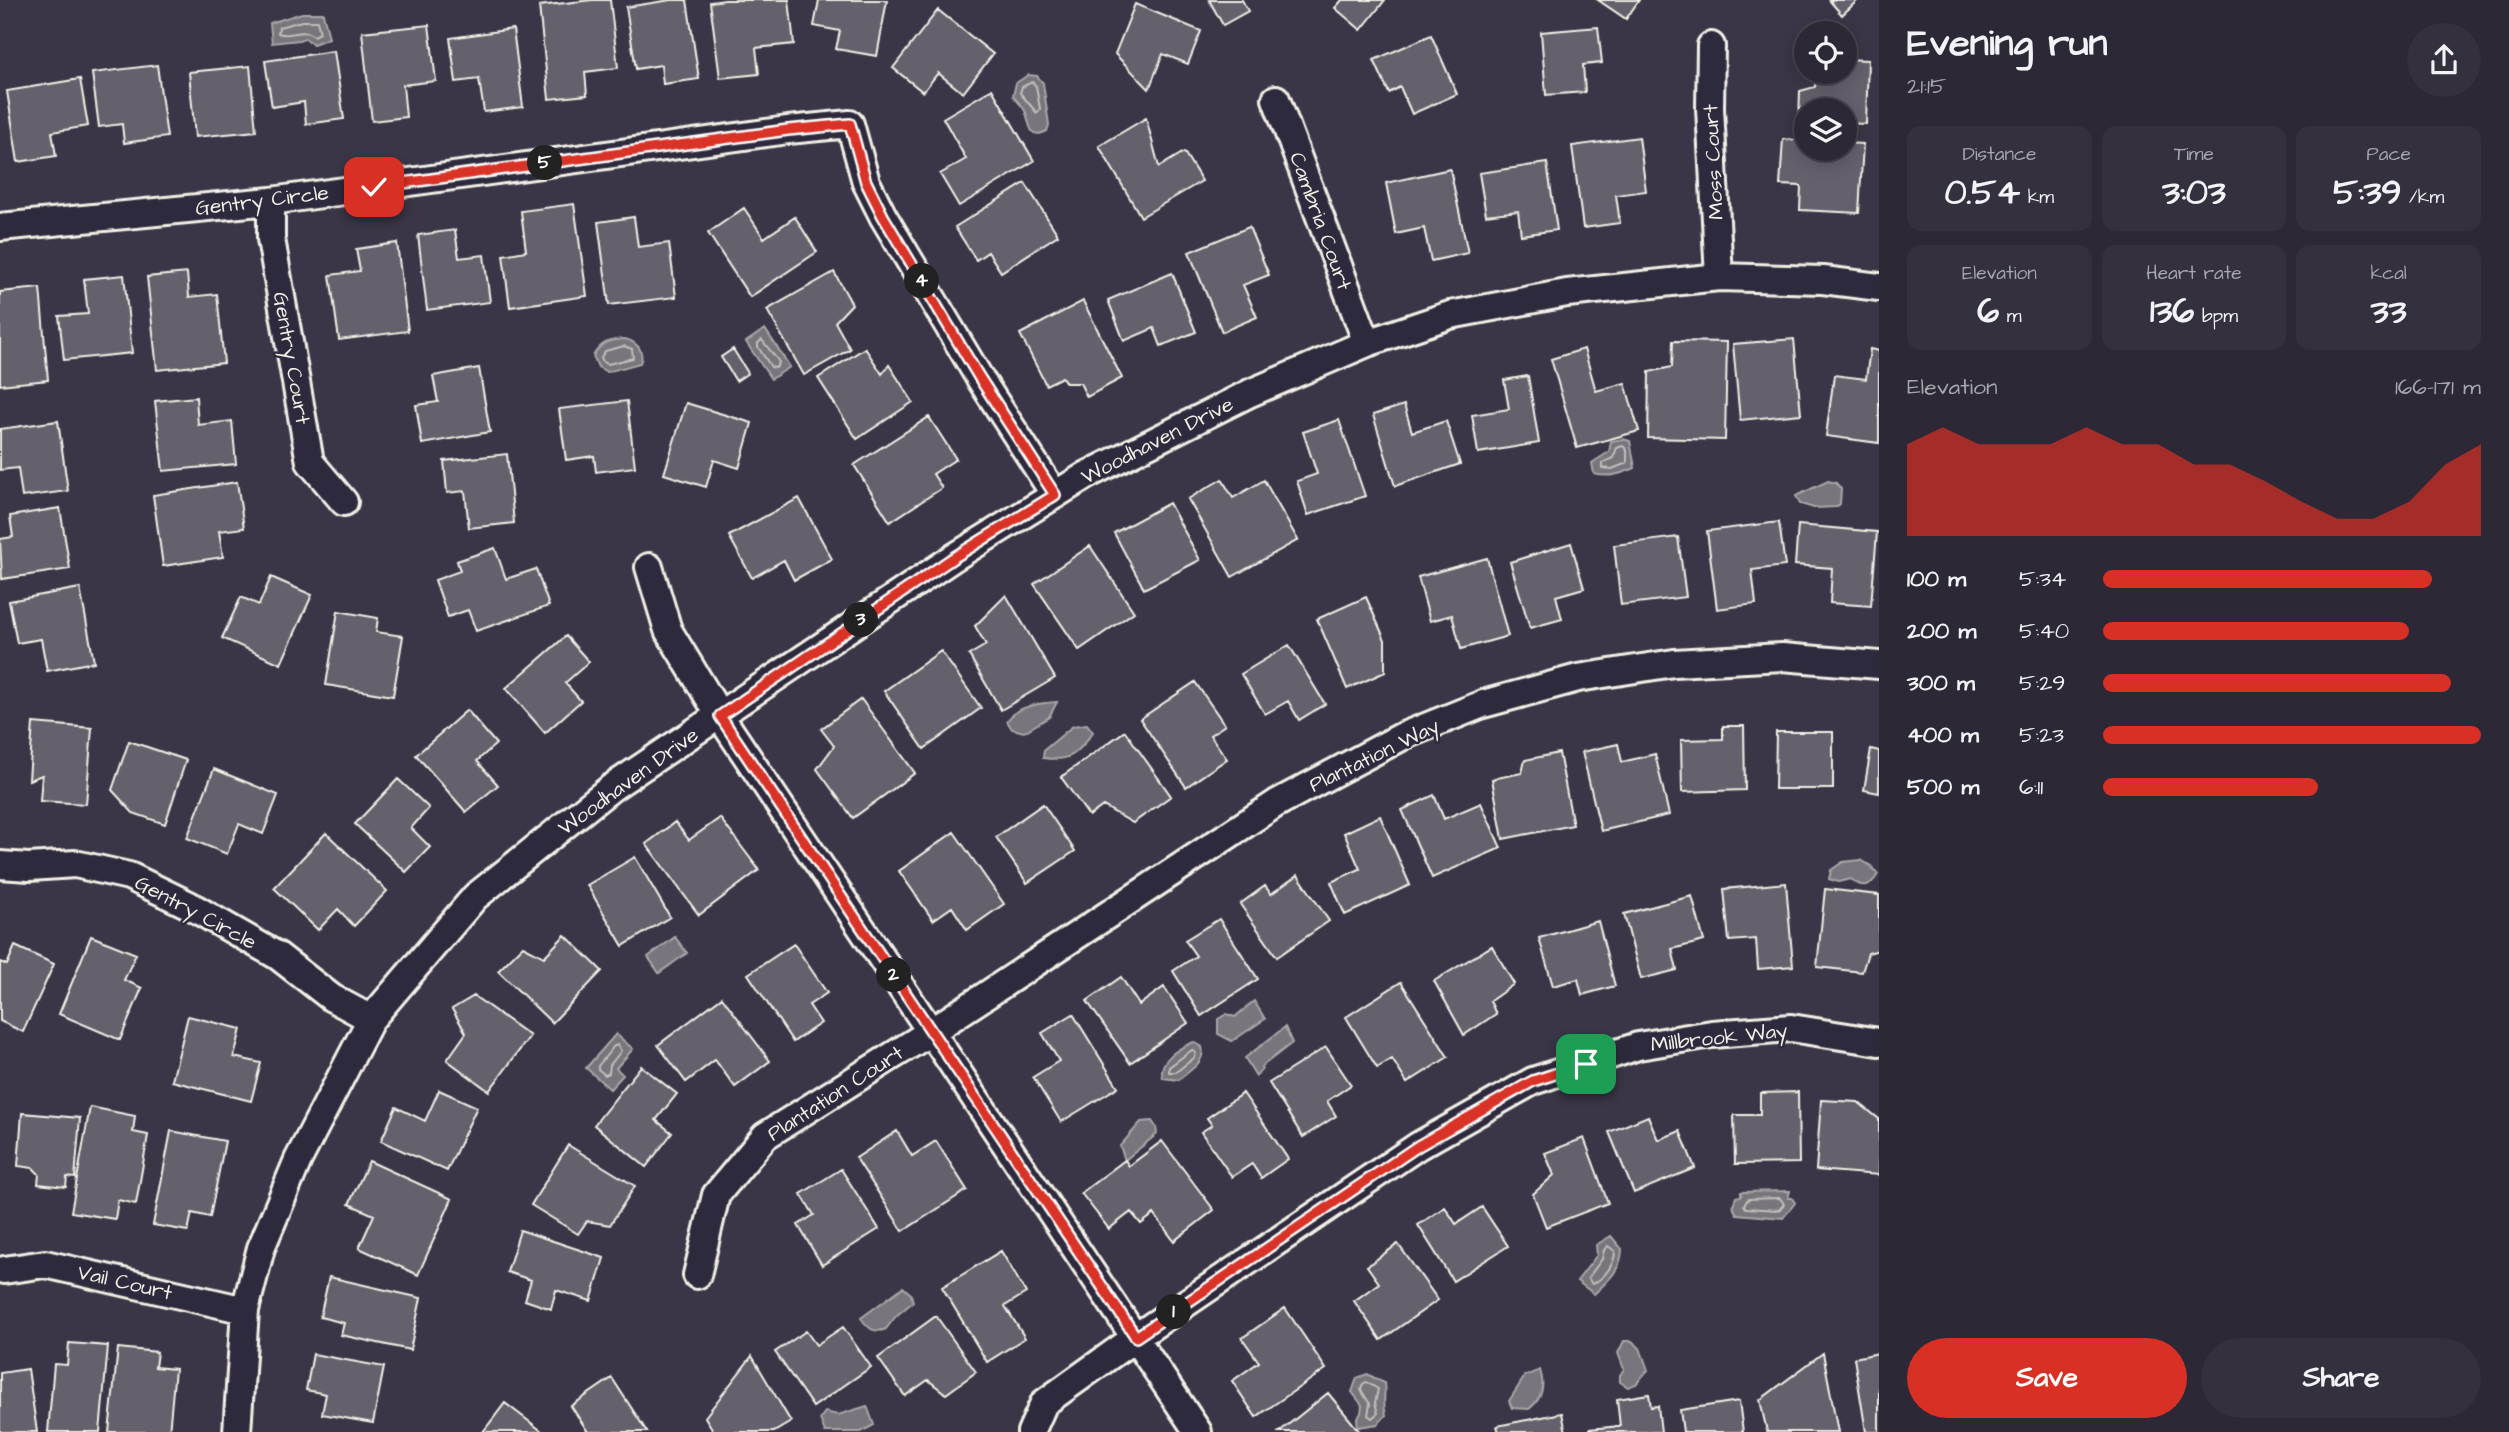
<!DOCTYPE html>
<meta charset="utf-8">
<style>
body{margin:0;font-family:"Architects Daughter",sans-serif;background:#34303d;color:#f1f3f6;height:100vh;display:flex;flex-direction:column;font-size:26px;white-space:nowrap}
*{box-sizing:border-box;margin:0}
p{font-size:23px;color:#a6a6ad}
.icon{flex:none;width:38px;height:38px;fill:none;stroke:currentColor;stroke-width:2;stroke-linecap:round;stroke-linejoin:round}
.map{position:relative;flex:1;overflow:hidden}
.details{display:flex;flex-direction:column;background:#2c2835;width:630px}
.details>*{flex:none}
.tools{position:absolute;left:1794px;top:21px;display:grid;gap:14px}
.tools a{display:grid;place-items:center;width:63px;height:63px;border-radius:50%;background:#2c2835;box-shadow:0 4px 18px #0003,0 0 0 2px #484450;font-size:35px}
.pin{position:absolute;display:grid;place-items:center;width:60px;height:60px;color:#fff;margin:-30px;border-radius:14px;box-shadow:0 4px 10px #0006}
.km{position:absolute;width:35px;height:35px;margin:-18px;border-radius:50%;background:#222;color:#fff;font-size:19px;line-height:35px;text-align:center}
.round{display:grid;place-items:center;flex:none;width:74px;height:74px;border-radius:37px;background:#34303d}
.head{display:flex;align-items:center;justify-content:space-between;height:119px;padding:0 28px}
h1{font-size:38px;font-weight:800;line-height:52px}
.figures{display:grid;grid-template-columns:repeat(3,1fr);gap:10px;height:119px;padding:7px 28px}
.figures div{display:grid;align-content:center;border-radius:14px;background:#34303d;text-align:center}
.figures b{font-size:35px;font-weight:800}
.figures small{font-size:19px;font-weight:400}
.figures p{font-size:19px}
.chart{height:196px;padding:14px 28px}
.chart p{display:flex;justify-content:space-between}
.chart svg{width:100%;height:126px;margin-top:7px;fill:#d93025;opacity:.7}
.cta{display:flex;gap:14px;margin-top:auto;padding:14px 28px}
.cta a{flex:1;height:80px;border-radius:42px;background:#d93025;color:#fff;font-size:28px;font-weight:800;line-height:80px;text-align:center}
.cta a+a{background:#34303d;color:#f1f3f6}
ul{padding:0 28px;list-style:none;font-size:23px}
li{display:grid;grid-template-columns:112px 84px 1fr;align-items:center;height:52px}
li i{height:18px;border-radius:9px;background:#d93025}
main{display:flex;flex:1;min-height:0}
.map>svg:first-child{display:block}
</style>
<main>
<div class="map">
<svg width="1879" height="1432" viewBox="0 0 1879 1432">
<rect width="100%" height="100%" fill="#3b3647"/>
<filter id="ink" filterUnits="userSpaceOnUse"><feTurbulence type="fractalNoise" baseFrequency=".0143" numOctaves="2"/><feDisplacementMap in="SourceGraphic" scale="14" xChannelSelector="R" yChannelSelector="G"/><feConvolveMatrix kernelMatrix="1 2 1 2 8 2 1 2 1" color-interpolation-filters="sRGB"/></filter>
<g filter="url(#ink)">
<path fill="#78747b" stroke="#aaa6a7" stroke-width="2" d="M302,13H323L329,38L313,44L305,38L299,40L272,43L270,23Z
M1028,75L1037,76L1043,83L1049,125L1047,131C1027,141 1031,122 1025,111C1022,105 1017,101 1013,96L1016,83Z
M765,329L790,367L771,379L746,342Z
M625,339C637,342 645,351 640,363L607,372L598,367L593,356C601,342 609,340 625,339Z
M1623,439L1630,441L1635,468C1621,474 1609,478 1594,474L1592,463L1609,452L1611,441Z
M1828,481L1836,483L1841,489L1840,504L1836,507L1814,508L1800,504L1796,496Z
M1057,702L1049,717L1024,732L1012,729L1007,721C1017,706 1039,703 1057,702Z
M1087,724L1093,732C1077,753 1072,762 1043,758L1044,750L1073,726Z
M1861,860L1871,866L1878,874C1871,887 1862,889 1851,879L1838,882L1829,879L1831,870L1843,862Z
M675,937L687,953L659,973L648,957Z
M1254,1001L1265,1019L1232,1041L1218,1034V1019L1227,1014L1235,1017Z
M1285,1027L1292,1043L1261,1067L1262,1069L1256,1076L1245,1058Z
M616,1034L633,1049L616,1068L623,1075L610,1089L586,1068Z
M1194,1042L1202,1047C1206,1063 1190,1069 1179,1080L1163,1078C1157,1061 1178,1048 1194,1042Z
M1152,1121L1156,1127L1157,1134L1125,1160L1120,1146L1141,1122Z
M1790,1191L1788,1198H1792L1795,1203L1783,1218L1737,1214C1732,1208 1733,1203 1736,1197L1741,1196V1192Z
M1611,1236L1622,1249C1622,1269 1608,1281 1594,1294L1577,1281L1597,1255L1596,1245Z
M903,1287L911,1294L913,1302L896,1316L886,1329C874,1334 868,1328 861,1318Z
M1624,1341H1632L1640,1348L1648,1370L1636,1384L1628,1387L1620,1382V1375L1624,1369L1618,1353Z
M1540,1370C1545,1385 1542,1399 1529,1409L1512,1408L1509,1401L1525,1376Z
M1367,1374L1384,1383C1386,1395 1382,1401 1386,1415L1378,1424L1358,1427L1357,1419L1361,1413L1362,1405L1352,1392L1357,1378Z
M867,1406L874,1425L861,1432H825L820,1419L825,1412L838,1415Z"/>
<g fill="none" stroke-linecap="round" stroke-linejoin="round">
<path stroke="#c2bfbc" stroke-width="2" d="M302,21H317L320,33L314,36C302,27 291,38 278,33L279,27Z
M1032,82L1036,86L1040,109L1037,113L1020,93L1022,87Z
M762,340L779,362L776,368L771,367L758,347V343Z
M624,346L632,349L633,358L608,364L603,362L601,357L605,351Z
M1623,446L1627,450V463L1612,469L1602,468V463L1613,458L1617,448Z
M618,1045L621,1051L610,1065L609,1073L605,1075L598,1069V1066L614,1046Z
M1192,1050L1196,1053L1194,1058L1176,1072H1169V1067Z
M1780,1198L1784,1204L1779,1210L1746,1208L1744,1205L1748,1199Z
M1608,1246L1615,1251C1615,1264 1604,1279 1592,1284L1588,1278L1602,1259L1604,1250Z
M1366,1382L1378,1389L1375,1403L1378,1413L1372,1418L1368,1415L1370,1404L1361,1390L1363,1384Z"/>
</g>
<path fill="#65616c" stroke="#f4f1e8" stroke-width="2" d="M592,0H610L618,68L585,72L587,95L549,99L539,6Z
M671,0H687L699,79L663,84L661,65L636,69L626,7Z
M725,0H789L794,44L756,48L759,74L720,78L710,2Z
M819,0H887L877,56L836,49L840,31L814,26Z
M1209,0H1242L1248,11L1223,25Z
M1342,0H1385L1361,30L1335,8Z
M1598,0H1639L1626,19Z
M1829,0H1858L1842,15Z
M1135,4L1201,31L1188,64L1163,54L1149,89L1115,54Z
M938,10L993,54L963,93L938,73L923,92L893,68Z
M429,25L436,81L403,85L406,117L372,121L362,32Z
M1598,27L1602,63L1583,65L1585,92L1546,95L1541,32Z
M513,29L523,107L484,112L479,79L456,82L450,38Z
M1431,35L1457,94L1412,114L1400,87L1389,93L1374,60Z
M334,51L344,119L306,124L304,102L272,107L265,61Z
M1844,59L1868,60L1866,124L1844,123V110H1806V122L1799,121L1800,91L1815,87L1816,72H1844Z
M157,65L167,137L124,143L122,124L99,127L92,73Z
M250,66L256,131L195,137L189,72Z
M80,79L88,126L52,132L56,156L18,162L7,91Z
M992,89L1034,161L959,206L940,174L966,159L943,118Z
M1146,118L1159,167L1184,152L1202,181L1141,217L1099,146Z
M1639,137L1646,191L1616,195L1620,223L1583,228L1572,146Z
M1783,139L1806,141V149H1844V143L1863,144L1859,213L1800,210L1801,186L1780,185Z
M1547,163L1557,230L1521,235L1518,211L1486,215L1479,173Z
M1450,169L1468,253L1431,261L1424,228L1396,234L1386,183Z
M1025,183L1058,235L1001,272L988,252L976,260L955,227Z
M574,204L587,296L510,307L503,255L526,251L521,211Z
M744,208L764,238L795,217L817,252L750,297L708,233Z
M634,217L638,247L669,243L676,297L609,305L598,222Z
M1249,227L1269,275L1243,285L1257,317L1222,332L1189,252Z
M455,230L459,258L484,255L490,302L427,310L418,235Z
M397,243L408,331L339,340L330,275L360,271L356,249Z
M834,272L852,304L835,322L850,349L804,375L767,310Z
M187,273L189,297L217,294L224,363L157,370L147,277Z
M1172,273L1196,332L1161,346L1154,328L1124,341L1108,300Z
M124,275L132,353L64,360L59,316L88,314L84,279Z
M40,288L48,380L0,385V292Z
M1083,301L1122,378L1087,397L1080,383H1066L1062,377L1046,385L1020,334Z
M1794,339L1801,414L1740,420L1733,344Z
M1673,341L1727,342L1725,440L1648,438L1649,372L1672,367Z
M865,348L882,374L889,365L913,402L857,439L818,378Z
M733,349L748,373L736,381L721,357Z
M1584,349L1596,391L1625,383L1639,431L1577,448L1551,359Z
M1870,349L1879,351V443L1826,436L1834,375L1866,379Z
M479,368L490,432L422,444L416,405L438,402L433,376Z
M1528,376L1539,443L1478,453L1472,415L1509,409L1504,380Z
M196,397L198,425L232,421L236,464L163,471L155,401Z
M627,401L635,467L596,472L594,456L566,460L559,409Z
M686,403L752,423L739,468L714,460L706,487L664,474Z
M1404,405L1412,432L1446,421L1460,464L1395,486L1373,415Z
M929,417L956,459L933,474L942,488L890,522L854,465Z
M1339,420L1365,496L1308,515L1297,481L1317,474L1303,432Z
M58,421L68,491L22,497L18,468L0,470V429Z
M507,454L514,523L469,528L465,491L447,493L444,461Z
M1222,479L1233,498L1264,480L1298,540L1232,577L1188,499Z
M237,482L244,528L219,531L223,557L163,566L153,495Z
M799,498L832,559L794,580L784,560L752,578L729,536Z
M1169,503L1200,560L1144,589L1114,533Z
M60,508L70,569L2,579L0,539L13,537L10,516Z
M1779,522L1785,566L1752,570L1756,604L1717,609L1707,531Z
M1798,525L1877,532L1871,606L1830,603L1832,568L1795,565Z
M1678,537L1686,597L1621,605L1614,545Z
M1571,543L1584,588L1556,596L1562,619L1530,628L1510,562Z
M1090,546L1134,612L1079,650L1034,584Z
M495,548L506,579L536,569L549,606L476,631L468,610L448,617L435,580L460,571L457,561Z
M1487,558L1508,636L1461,649L1452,615L1430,621L1418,577Z
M271,577L312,595L281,664L222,638L241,597L259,605Z
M80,588L94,662L47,671L41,639L17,643L9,601Z
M1006,595L1055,678L1001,710L969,655L986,645L975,626Z
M1366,597L1385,640V672L1347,689L1317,619Z
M338,611L378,618L376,632L403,636L393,696L326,685Z
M566,636L589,662L565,683L581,701L545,733L506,688Z
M1289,645L1325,704L1299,720L1288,701L1265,714L1241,674Z
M941,651L981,708L924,749L884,691Z
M1195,682L1225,725L1210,735L1227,759L1186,787L1140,719Z
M861,699L915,773L853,818L817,769L834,746L821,729Z
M467,710L496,744L477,761L498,785L466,812L416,755Z
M33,723L92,728L86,804L40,801L42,775L29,780Z
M1723,726H1744L1745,790L1682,792L1681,740L1723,739Z
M1125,731L1171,796L1133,823L1103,806L1089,816L1061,777Z
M1776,732H1833V789H1775Z
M129,741L186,760L165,824L133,813L112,790Z
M1618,744L1622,762L1655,754L1669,815L1601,831L1582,752Z
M1871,749L1879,751V793L1864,790Z
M1559,753L1573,825L1503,839L1492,779L1522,773L1525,760Z
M214,769L278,795L263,834L239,824L227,854L187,838Z
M398,779L429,808L411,828L430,847L406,872L355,824Z
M1434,795L1444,819L1481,803L1501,848L1432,878L1402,810Z
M1043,804L1075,851L1027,883L996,837Z
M1380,816L1410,885L1345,915L1331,882L1360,869L1344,833Z
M720,818L759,870L699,915L646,844L675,822L689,840Z
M954,832L1004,904L967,930L952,907L933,920L899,871Z
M326,833L387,891L354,926L338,909L318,930L274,888Z
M635,857L670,917L623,946L587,885Z
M1298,875L1329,921L1277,957L1240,904L1265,886L1271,894Z
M1786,883L1793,966L1758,969L1756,939L1729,941L1724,889Z
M1825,889L1879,895V950L1868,953L1862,972L1817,967Z
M1692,896L1704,941L1672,949L1677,970L1641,979L1624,914Z
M1219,919L1258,979L1201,1016L1173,971L1196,956L1185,940Z
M1598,921L1615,986L1582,995L1578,979L1553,986L1539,938Z
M565,935L602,971L552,1023L498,971L523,946L544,957Z
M91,936L136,954L124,980L142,988L120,1040L59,1014Z
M794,944L827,993L809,1005L821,1023L793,1042L748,974Z
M15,946L54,964L23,1032L0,1021V962L7,965Z
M1492,946L1514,984L1490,1001L1496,1014L1464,1035L1434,981Z
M1121,977L1139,1005L1164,987L1188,1023L1130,1063L1087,1001Z
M1401,982L1448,1057L1407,1083L1392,1059L1377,1068L1346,1017Z
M474,996L530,1036L489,1091L447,1060L466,1033L452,1009Z
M722,997L770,1061L735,1087L715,1060L686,1082L658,1045Z
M1073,1014L1118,1087L1061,1122L1033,1077L1059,1061L1042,1033Z
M188,1016L241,1029L234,1057L261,1063L251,1101L172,1081Z
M1326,1047L1351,1085L1327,1101L1336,1116L1303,1137L1269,1083Z
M641,1066L677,1094L656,1120L672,1133L646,1167L594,1125Z
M439,1090L477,1107L447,1171L381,1141L396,1107L425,1121Z
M1798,1092L1799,1163L1735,1164L1734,1115H1760V1093Z
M1243,1093L1288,1159L1261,1178L1252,1164L1232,1177L1201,1132L1212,1125L1207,1118Z
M1821,1100L1858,1102L1879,1119V1175L1816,1170Z
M90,1107L135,1116L133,1132L148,1135L136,1204L118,1200L115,1219L71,1212Z
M22,1113L80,1118L75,1178L67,1177L66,1187L38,1184L39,1174L33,1168L18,1166Z
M1648,1116L1658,1140L1680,1131L1695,1168L1634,1193L1609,1132Z
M171,1131L225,1141L210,1217L192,1213L188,1231L153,1225Z
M897,1131L912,1156L936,1141L967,1190L903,1231L856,1158Z
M1584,1138L1608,1203L1546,1227L1533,1194L1554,1175L1545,1153Z
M1162,1141L1214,1210L1174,1241L1154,1214L1141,1224L1131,1212L1109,1229L1081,1193L1125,1160L1129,1166Z
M568,1145L635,1186L610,1225L587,1221L578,1234L531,1205Z
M369,1161L452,1199L418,1275L359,1248L374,1215L349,1204Z
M841,1169L879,1229L822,1265L798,1225L814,1215L801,1194Z
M1445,1207L1456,1224L1482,1207L1508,1246L1453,1281L1418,1225Z
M520,1230L604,1258L591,1301L556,1290L551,1309L525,1300L531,1280L507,1272Z
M1398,1244L1438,1300L1381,1340L1354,1301L1379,1283L1367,1266Z
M1001,1251L1026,1293L1005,1306L1025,1338L987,1362L942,1287Z
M329,1277L421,1298L410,1350L341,1335L344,1323L320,1317Z
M1285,1308L1326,1369L1256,1417L1232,1381L1259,1362L1242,1338Z
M936,1316L976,1372L946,1394L928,1380L905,1396L878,1358Z
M843,1327L871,1367L813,1407L775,1352L806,1331L816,1345Z
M69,1343L108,1346L100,1432H48L54,1364L67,1365Z
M118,1348L157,1352L155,1367L175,1369L169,1432H109Z
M1823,1353L1838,1432H1767L1760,1400Z
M1879,1353V1432H1866L1854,1358Z
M313,1354L384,1367L373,1423L322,1414L326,1394L306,1390Z
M752,1356L791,1422L774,1432H714L705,1417Z
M28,1369L37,1432H0V1373Z
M612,1378L647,1432H588L571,1406Z
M1328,1393L1360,1432H1279Z
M1649,1394L1651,1407L1658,1406L1661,1432H1590V1429L1620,1426L1617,1399Z
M1739,1401L1743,1432H1683L1680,1410Z
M505,1403L543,1432H483Z
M1562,1413L1566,1432H1499L1497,1426Z"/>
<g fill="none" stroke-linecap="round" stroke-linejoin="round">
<g stroke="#f4f1e8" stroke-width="32">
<path id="minor" d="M1711,46L1710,108L1719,277
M1276,99L1367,343
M271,201V239L310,462L344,502
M0,227L271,201L788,130L850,124L866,182L883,216L979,377L1055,495
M649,567L668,630L720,716L1198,1432
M0,865L29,867L75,864L129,876L189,905L278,956L332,998L371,1019
M4,1270L45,1264L245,1310
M697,1275L716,1195L765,1136L932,1031L1277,803L1403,736L1483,704L1578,678L1674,663L1782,657L1879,665
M237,1432L245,1310L261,1248L298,1160L371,1019L475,897L611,788L953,558L1087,475L1250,393L1367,343L1450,315L1567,293L1719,277L1823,280L1879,287
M1031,1432L1044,1403L1136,1337L1418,1146L1533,1081L1638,1046L1712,1034L1791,1028L1879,1042"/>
</g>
<use href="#minor" stroke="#2f2a3d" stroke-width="26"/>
</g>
</g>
<g fill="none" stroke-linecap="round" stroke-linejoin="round" filter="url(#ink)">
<g stroke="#fff" stroke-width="14">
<path id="route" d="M374,187L788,130L850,124L866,182L883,216L979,377L1055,495L953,558L720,716L1136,1337L1418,1146L1533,1081L1586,1064"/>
</g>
<use href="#route" stroke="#d93025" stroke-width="9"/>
</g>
<g text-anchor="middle" stroke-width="5" stroke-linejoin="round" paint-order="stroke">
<g font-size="21" fill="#f4f1e8" stroke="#2f2a3d">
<text transform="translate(1713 162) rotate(-93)" y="7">Moss Court</text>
<text transform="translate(262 200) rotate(-7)" y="7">Gentry Circle</text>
<text transform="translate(1321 221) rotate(70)" y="7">Cambria Court</text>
<text transform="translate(292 358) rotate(80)" y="7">Gentry Court</text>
<text transform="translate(1157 440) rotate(-27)" y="7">Woodhaven Drive</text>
<text transform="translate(1374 755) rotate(-26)" y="7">Plantation Way</text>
<text transform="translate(628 781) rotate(-36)" y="7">Woodhaven Drive</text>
<text transform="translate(196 912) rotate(28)" y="7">Gentry Circle</text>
<text transform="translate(1719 1037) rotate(-6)" y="7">Millbrook Way</text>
<text transform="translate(835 1093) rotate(-33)" y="7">Plantation Court</text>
<text transform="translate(125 1282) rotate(13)" y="7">Vail Court</text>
</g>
</g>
</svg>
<div class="tools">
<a><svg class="icon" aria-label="locate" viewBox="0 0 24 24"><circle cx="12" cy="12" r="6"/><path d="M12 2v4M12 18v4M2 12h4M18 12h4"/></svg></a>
<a><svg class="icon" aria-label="layers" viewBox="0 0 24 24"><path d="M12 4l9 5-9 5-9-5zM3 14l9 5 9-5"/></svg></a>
</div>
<div class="pin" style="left:1586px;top:1064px;background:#1e9e55"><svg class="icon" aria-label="arrive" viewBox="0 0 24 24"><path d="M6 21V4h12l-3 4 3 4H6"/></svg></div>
<div class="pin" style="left:374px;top:187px;background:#d93025"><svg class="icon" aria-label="check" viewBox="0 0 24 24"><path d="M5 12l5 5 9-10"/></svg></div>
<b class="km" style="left:1174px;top:1312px">1</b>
<b class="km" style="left:894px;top:975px">2</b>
<b class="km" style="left:861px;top:620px">3</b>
<b class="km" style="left:922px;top:281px">4</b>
<b class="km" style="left:545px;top:163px">5</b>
</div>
<section class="details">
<div class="head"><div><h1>Evening run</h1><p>21:15</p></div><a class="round"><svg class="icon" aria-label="share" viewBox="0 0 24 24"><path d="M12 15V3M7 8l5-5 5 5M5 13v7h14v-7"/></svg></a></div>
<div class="figures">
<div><p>Distance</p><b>0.54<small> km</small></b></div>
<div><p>Time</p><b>3:03</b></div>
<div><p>Pace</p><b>5:39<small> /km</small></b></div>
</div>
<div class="figures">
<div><p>Elevation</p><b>6<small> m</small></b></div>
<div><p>Heart rate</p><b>136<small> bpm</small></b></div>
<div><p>kcal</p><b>33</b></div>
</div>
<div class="chart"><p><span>Elevation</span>166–171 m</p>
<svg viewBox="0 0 160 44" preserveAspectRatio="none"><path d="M0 44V12L10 6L20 12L30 12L40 12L50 6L60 12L70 12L80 19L90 19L100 25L110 32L120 38L130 38L140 32L150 19L160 12V44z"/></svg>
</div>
<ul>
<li><b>100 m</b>5:34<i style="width:87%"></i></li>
<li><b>200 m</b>5:40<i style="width:81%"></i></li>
<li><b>300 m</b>5:29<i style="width:92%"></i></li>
<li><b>400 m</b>5:23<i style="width:100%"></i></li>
<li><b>500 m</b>6:11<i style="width:57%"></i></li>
</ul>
<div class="cta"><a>Save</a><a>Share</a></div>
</section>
</main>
